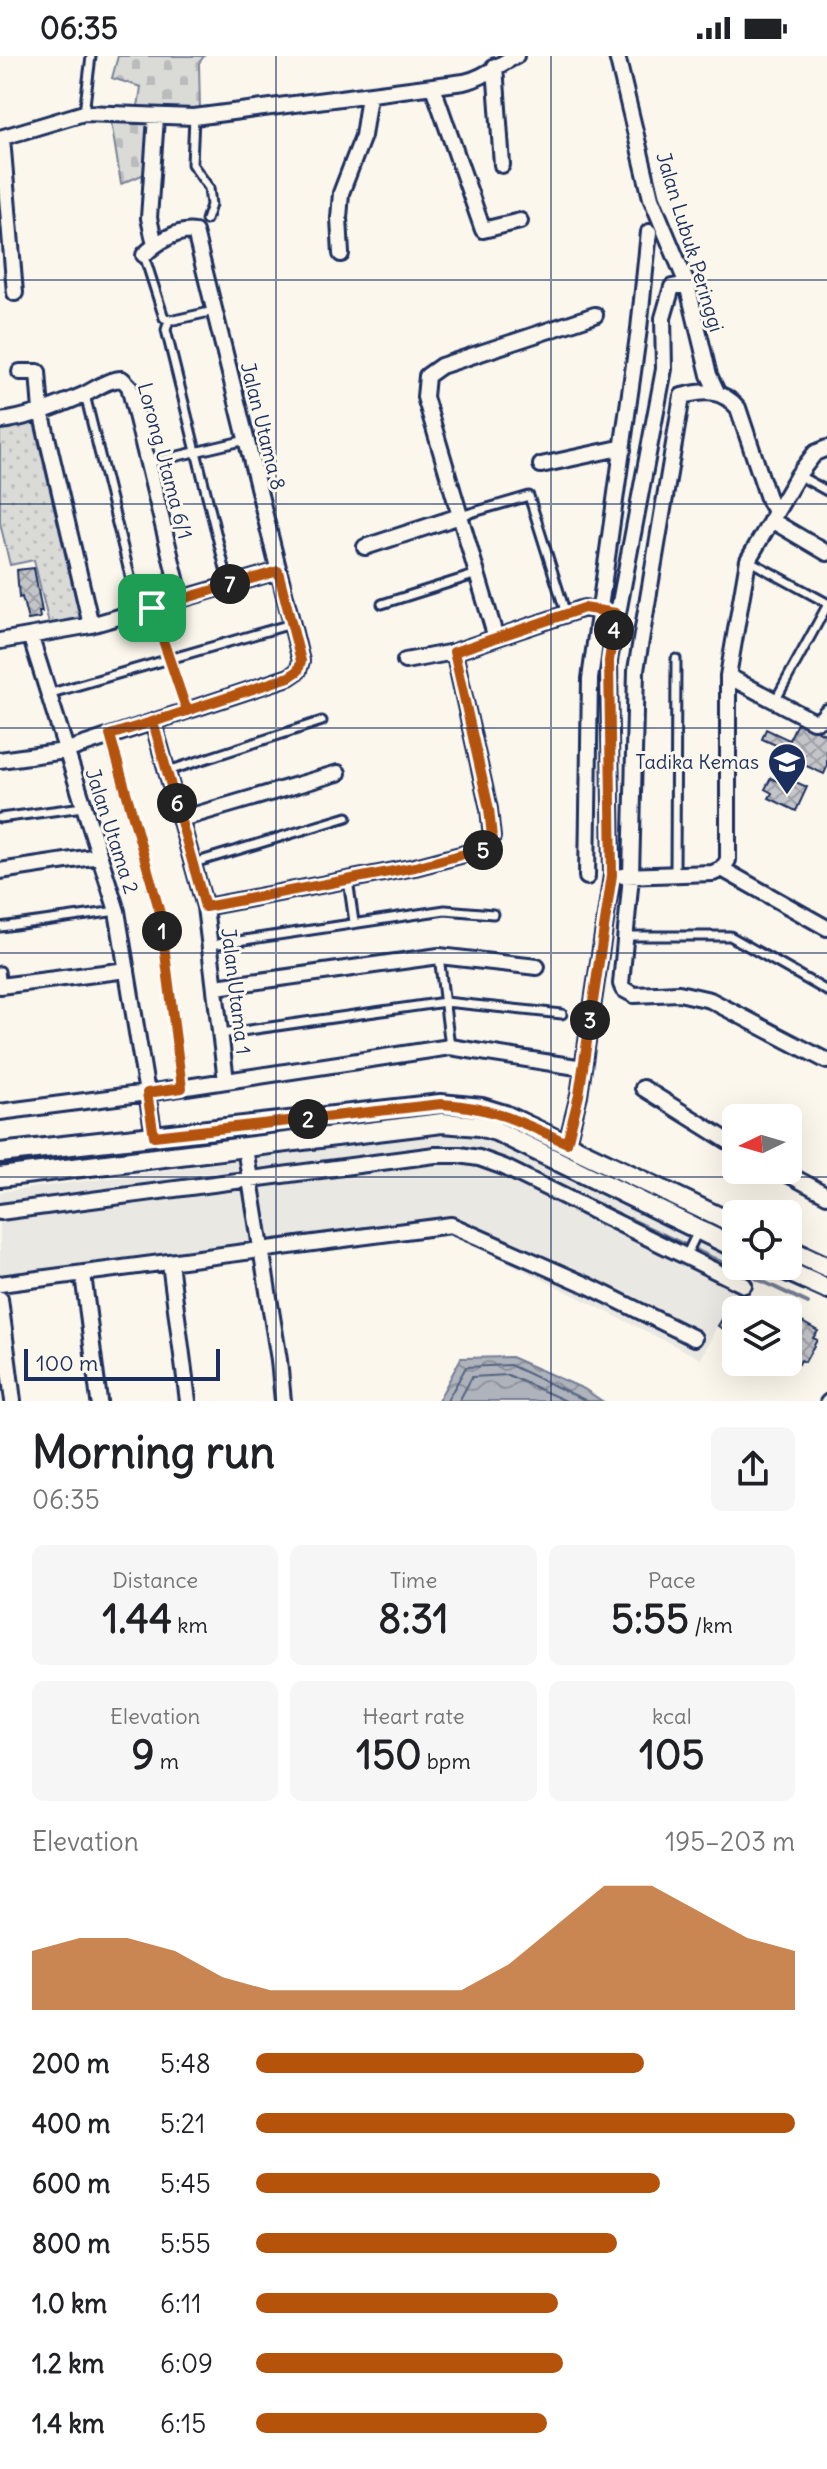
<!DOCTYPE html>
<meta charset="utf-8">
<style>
body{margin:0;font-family:Delius,sans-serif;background:#f6f6f6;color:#202124;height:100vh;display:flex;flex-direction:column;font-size:30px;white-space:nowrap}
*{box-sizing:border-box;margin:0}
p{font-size:26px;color:#757577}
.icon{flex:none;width:44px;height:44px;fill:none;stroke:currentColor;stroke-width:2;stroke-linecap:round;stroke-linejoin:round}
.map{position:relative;height:1345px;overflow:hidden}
.drawer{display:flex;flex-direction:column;background:#fff;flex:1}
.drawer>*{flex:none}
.needle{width:52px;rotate:265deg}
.controls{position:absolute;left:722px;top:1048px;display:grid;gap:16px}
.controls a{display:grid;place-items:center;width:80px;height:80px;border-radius:12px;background:#fff;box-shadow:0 8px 32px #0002;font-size:40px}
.scale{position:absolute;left:24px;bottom:20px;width:196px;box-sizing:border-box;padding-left:8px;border:4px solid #1b2f5e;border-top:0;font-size:22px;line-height:28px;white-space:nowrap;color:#1b2f5e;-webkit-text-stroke:6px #fbf7ec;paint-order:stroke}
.pin{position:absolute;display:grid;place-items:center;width:68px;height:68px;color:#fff;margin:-34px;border-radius:16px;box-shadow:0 4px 12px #0006}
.km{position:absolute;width:40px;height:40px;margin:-20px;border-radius:50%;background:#222;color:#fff;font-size:22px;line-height:40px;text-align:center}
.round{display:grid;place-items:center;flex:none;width:84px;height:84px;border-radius:12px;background:#f6f6f6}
.headline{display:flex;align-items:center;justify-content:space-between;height:136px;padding:0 32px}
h1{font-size:44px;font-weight:700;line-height:60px}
.metrics{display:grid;grid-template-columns:repeat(3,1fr);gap:12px;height:136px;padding:8px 32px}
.metrics div{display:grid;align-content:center;border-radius:12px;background:#f6f6f6;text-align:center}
.metrics b{font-size:40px;font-weight:700}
.metrics small{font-size:22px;font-weight:400}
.metrics p{font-size:22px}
.chart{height:224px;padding:16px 32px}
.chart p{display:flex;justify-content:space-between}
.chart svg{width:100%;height:144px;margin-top:8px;fill:#b45309;opacity:.7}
ul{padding:0 32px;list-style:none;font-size:26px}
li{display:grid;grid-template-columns:128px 96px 1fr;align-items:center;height:60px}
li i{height:20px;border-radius:10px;background:#b45309}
.status{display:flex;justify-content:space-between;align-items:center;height:56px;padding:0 40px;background:#fff;direction:ltr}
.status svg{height:22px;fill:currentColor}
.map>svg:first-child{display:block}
</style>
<div class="status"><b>06:35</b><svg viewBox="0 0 49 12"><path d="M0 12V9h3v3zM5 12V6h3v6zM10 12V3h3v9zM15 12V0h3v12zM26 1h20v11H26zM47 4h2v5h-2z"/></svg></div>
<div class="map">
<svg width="827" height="1345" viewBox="0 0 827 1345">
<defs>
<pattern id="cemetery-stones" width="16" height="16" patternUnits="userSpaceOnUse" patternTransform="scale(2)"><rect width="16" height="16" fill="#dadad7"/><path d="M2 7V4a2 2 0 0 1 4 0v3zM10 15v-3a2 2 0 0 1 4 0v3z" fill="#babbbb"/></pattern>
<pattern id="park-dots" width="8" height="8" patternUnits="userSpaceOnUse" patternTransform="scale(2)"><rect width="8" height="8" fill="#dadad7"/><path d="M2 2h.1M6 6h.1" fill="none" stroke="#babbbb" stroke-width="1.8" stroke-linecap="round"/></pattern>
<pattern id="water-waves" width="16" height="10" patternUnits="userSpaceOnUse" patternTransform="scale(2)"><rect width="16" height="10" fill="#afb3bb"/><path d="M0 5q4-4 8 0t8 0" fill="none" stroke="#8e929b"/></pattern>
<pattern id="building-cross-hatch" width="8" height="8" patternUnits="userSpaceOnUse" patternTransform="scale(2)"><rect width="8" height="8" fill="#c3c5c9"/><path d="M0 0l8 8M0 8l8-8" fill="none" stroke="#9ea0a6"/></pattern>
</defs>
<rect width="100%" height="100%" fill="#fbf7ec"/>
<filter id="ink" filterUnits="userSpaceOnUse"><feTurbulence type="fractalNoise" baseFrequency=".0125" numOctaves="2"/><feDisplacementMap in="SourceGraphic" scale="16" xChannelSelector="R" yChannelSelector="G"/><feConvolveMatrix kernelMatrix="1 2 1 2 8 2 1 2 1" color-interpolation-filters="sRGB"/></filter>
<g filter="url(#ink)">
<path fill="#eae8e2" d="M434,1079L492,1083L736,1205V1210H746L701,1303L446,1175L0,1233V1136Z"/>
<path fill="url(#cemetery-stones)" stroke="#7a849a" stroke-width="2" d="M118,0H204L199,7L200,54L137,57L141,31L112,22Z
M111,65H154L149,116L121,128Z"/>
<path fill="url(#park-dots)" stroke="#7a849a" stroke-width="2" d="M34,367L80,561L49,568L34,504L10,509L0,467V372Z"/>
<path fill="url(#water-waves)" stroke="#747e96" stroke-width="2" d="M511,1301L584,1333L602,1345H438L461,1302Z"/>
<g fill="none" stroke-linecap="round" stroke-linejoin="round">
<path stroke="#566483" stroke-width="2" d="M447,1345L466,1311L510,1309L587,1345
M459,1345L472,1321L508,1319L566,1345"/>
<path stroke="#747e96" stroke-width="4" d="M494,1099L505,1104
M538,1120L619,1158
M630,1163L808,1247"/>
</g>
<path fill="url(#building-cross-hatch)" stroke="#1b2f5e" stroke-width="2" d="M34,512L42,556H39L40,562L28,564L22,541L19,542L17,514Z
M798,665L827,679V711L824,718L791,703L788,711L781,708L785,693L762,683L766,673L789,684Z
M780,719L807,731L796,755L769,742L772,737L765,733L771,722L777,725Z
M733,1245L749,1254H736V1294L730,1290L735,1280L718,1270Z
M788,1258L818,1275L813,1282L817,1284L805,1306L801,1304L799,1308L788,1304Z"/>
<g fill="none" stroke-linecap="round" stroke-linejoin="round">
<g stroke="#1b2f5e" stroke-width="13">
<path id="lane" d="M84,57L91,0
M194,61L192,108L209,132L211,149L206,164
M144,199L164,262L174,264L214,255
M169,264L166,274L229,529
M85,339L139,556
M148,407L246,384
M798,419L827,435
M460,460L529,440L566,558
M748,504L827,547
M382,548L477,518
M152,552L187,655
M48,638L291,568
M775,645L827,550
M110,681L160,857L182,1032
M168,715L322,665
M0,762L83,751
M194,807L347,761
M675,819L676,603
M348,824L354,866
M0,871L117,855
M626,880H730L827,935
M211,889L445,854L493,858
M439,900L450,991
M0,915L2,930
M221,978L445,946L562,958
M686,1200L698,1175
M825,1345L827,1343"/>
</g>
<g stroke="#1b2f5e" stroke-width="20">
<path id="street" d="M617,0L651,142L687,228L709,319L717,336
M495,10L502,109
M433,31L483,174L520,165
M0,82L84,57L194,61L464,26C484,22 497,9 516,0
M2,82L15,237
M155,189L149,162L156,61
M341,198L339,162L341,137L363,80L369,40
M20,316H38L41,355L91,569
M0,365C28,362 55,351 81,340C95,334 107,323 122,323L129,330L181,543
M541,409L615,393L623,394
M775,455L769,445L738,352C722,333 705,334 682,340L636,614L631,820L621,928L623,933L634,939L679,937L710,944L827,1005
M771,464L827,497
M365,491L460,460
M31,582L117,855L154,1080
M496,582L425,341L427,320L441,310L595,259
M0,585L91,569L278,515
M405,605L454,596L584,552L608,556
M728,620L813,665L820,664L827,656
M153,666L205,851L226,1025
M0,704L65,695L289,621L298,615L301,605L195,176C177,173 156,187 144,199
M181,763L338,717
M722,813L728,804V620L748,504L798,419L815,397L827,392
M722,813L827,872
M0,815L99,800
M623,820L713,817L722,813
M587,821L590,623L639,273L649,176
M205,851L415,811L487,792L492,781L489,753L454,596
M0,930L127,914
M216,931L439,900L537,911
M643,1032L736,1090
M0,1056L147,1037L450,991L583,1012
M567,1087L579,1039L612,819L609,605L664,313L663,262L672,231L687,228
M245,1092L279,1304L283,1345
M780,1114L827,1139
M0,1156L435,1099H459L479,1102L504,1111L744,1229
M170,1207L188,1345
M83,1218L99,1345
M0,1228L451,1169L589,1230L694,1282
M0,1243L13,1345"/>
</g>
<g stroke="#1b2f5e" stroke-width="24">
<path id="secondary" d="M0,1097L441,1048L482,1052L505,1059L736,1169
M0,1121L442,1067L479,1070L496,1075L736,1192
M788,1193L827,1211
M776,1210L827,1233"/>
</g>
<use href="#lane" stroke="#fbf7ec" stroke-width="7"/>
<use href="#street" stroke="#fbf7ec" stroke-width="14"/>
<use href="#secondary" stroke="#fbf7ec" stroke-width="18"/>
</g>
</g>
<g fill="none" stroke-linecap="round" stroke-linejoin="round" filter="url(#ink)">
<g stroke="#fff" stroke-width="16">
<path id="route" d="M152,552L187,655L110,679L160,857L182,1032L147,1037L154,1080L441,1048C490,1050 524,1067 567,1087L579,1039L612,819L609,605L616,557L584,552L454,596L489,753L492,781L487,792L415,811L205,851L153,666L289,621L298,615L301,605L278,515L152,552"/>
</g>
<use href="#route" stroke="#b45309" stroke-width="10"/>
</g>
<path fill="none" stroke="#1b2f5e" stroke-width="2" stroke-opacity="0.55" d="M276,0V1345M551,0V1345M0,224H827M0,448H827M0,672H827M0,897H827M0,1121H827"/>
<defs>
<g id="school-pin" transform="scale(2)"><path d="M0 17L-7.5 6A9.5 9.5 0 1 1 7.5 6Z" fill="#1b2f5e" stroke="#fbf7ec"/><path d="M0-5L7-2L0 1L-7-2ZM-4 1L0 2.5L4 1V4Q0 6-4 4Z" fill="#fff"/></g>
</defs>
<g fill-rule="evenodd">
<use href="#school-pin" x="787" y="706"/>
</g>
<g text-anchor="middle" stroke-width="6" stroke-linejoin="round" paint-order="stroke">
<g font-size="20" fill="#1b2f5e" stroke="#fbf7ec">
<text transform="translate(690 186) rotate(73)" y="7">Jalan Lubuk Peringgi</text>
<text transform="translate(263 370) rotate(76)" y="7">Jalan Utama 8</text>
<text transform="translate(165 405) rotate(75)" y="7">Lorong Utama 6/1</text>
<text transform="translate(112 775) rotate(72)" y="7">Jalan Utama 2</text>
<text transform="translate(236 935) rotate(83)" y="7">Jalan Utama 1</text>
</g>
<g font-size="20" fill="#1b2f5e" stroke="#fbf7ec" text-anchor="end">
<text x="759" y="713">Tadika Kemas</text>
</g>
</g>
</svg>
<div class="controls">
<a><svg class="needle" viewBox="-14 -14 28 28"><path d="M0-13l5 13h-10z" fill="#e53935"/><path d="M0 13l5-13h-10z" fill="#757577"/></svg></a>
<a><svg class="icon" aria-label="locate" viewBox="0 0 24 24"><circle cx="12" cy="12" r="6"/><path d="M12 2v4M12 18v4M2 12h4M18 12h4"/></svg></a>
<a><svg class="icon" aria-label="layers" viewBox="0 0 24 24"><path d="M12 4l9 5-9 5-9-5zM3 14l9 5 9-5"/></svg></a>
</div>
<div class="scale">100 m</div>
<div class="pin" style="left:152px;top:552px;background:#1e9e55"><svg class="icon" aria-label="arrive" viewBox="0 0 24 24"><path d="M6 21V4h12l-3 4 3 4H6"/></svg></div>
<b class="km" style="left:162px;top:875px">1</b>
<b class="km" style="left:308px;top:1063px">2</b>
<b class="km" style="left:590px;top:964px">3</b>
<b class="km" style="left:614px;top:574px">4</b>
<b class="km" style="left:483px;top:794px">5</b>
<b class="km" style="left:177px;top:747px">6</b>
<b class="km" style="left:230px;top:528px">7</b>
</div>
<section class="drawer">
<div class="headline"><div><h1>Morning run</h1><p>06:35</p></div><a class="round"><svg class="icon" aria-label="share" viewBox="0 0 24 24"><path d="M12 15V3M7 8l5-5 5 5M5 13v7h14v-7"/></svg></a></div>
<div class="metrics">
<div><p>Distance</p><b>1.44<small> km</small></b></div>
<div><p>Time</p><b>8:31</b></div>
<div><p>Pace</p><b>5:55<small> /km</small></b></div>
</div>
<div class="metrics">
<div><p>Elevation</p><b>9<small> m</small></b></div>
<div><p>Heart rate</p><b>150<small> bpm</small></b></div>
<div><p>kcal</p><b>105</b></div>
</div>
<div class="chart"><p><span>Elevation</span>195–203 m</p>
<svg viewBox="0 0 160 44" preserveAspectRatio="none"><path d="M0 44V26L10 22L20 22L30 26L40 34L50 38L60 38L70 38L80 38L90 38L100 30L110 18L120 6L130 6L140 14L150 22L160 26V44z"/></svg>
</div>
<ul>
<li><b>200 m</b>5:48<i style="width:72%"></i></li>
<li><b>400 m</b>5:21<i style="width:100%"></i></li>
<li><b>600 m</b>5:45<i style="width:75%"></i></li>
<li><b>800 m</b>5:55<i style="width:67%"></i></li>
<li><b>1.0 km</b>6:11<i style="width:56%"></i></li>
<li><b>1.2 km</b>6:09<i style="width:57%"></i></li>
<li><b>1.4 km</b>6:15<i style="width:54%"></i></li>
</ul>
</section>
